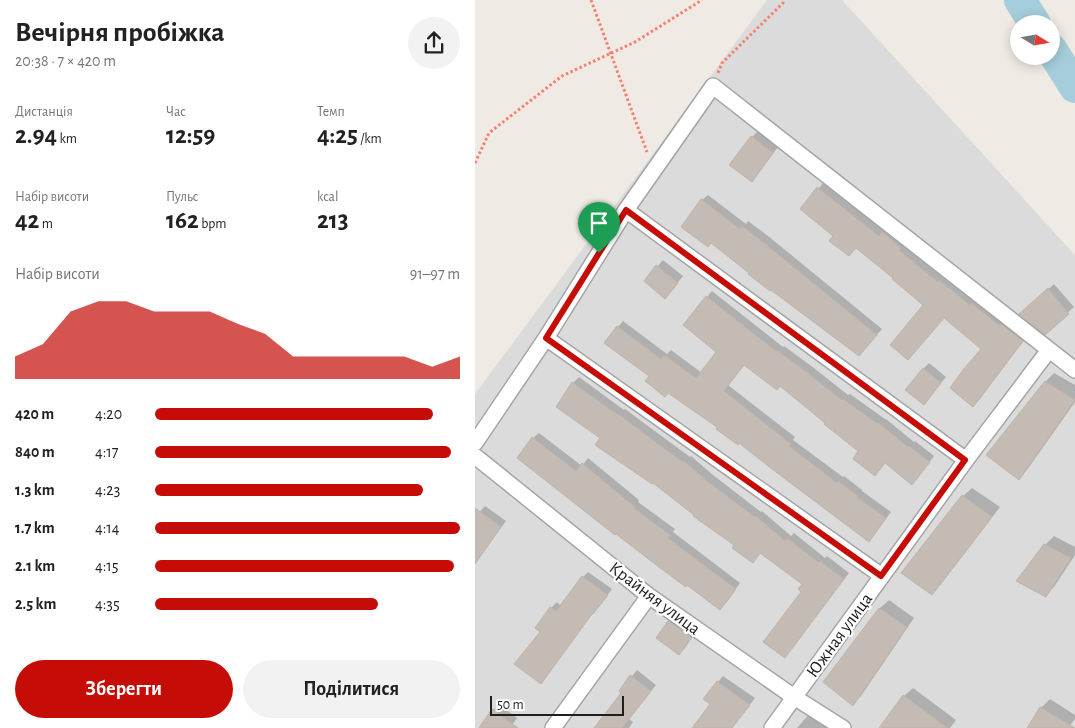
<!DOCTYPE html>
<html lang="uk">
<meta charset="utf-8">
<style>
body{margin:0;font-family:"Alegreya Sans",sans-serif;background:#f2f2f2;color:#222;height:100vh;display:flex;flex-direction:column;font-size:19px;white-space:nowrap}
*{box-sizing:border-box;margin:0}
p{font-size:16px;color:#767676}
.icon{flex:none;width:28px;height:28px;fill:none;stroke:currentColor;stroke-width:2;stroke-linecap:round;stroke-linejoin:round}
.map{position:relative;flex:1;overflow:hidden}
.sheet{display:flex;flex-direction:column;background:#fff;width:475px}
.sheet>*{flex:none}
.needle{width:32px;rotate:101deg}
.fabs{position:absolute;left:535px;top:15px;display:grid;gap:10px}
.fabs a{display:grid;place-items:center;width:50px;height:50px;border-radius:50%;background:#fff;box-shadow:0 2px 12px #0003;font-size:25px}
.scale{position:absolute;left:15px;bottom:12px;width:134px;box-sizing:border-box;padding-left:5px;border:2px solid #1e1e1e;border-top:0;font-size:14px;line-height:18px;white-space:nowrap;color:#1e1e1e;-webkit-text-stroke:4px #fff;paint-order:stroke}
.pin{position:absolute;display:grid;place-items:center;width:42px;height:42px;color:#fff;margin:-51px -21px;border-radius:50% 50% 50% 0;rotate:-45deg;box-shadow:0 0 5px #0007}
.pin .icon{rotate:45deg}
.round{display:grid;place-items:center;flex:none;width:52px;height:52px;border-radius:26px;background:#f2f2f2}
.overview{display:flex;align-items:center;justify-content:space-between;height:85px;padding:0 15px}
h1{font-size:28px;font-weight:700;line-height:38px}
.stats{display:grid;grid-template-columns:repeat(3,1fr);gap:8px;height:85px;padding:5px 15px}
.stats div{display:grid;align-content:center}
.stats b{font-size:25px;font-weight:700}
.stats small{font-size:14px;font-weight:400}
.stats p{font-size:14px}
.chart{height:140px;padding:10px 15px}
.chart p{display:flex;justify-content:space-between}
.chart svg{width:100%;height:90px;margin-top:5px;fill:#c50c07;opacity:.7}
.primary-button{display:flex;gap:10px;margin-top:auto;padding:10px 15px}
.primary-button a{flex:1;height:58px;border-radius:30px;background:#c50c07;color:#fff;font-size:20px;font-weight:700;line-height:58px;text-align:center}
.primary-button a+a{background:#f2f2f2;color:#222}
ul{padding:0 15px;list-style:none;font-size:16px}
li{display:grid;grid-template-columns:80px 60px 1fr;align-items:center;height:38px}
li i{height:12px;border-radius:6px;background:#c50c07}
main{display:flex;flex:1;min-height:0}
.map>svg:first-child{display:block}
</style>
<main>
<section class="sheet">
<div class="overview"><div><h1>Вечірня пробіжка</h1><p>20:38 · 7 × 420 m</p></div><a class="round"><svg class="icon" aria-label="share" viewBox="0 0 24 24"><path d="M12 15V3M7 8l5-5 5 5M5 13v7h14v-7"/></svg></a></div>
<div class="stats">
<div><p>Дистанція</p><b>2.94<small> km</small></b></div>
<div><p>Час</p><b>12:59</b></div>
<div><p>Темп</p><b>4:25<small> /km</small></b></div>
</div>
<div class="stats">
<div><p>Набір висоти</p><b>42<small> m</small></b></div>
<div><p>Пульс</p><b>162<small> bpm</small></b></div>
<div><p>kcal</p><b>213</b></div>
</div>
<div class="chart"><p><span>Набір висоти</span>91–97 m</p>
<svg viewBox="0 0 160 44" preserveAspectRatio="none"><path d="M0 44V33L10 27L20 11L30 6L40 6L50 11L60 11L70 11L80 17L90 22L100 33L110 33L120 33L130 33L140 33L150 38L160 33V44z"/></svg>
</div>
<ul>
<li><b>420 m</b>4:20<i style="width:91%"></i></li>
<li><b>840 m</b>4:17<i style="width:97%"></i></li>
<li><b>1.3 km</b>4:23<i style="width:88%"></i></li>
<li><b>1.7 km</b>4:14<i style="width:100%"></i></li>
<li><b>2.1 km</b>4:15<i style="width:98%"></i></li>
<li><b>2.5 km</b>4:35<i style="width:73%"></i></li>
</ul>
<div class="primary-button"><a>Зберегти</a><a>Поділитися</a></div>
</section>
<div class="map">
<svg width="600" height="728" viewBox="0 0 600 728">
<rect width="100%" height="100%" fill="#efebe4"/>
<path fill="#dcdbdb" d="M292,0H367L600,255V728H0V394Z"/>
<path fill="#0003" d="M283,131L303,147L282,175L277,181L256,165L277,137Z
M349,182L429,244L469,277L470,276L553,335L504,400L498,405L508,348L469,316L449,304L382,247L360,236L327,209Z
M233,195L271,224L273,221L293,236L407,329L384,355L275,273L227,200Z
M188,260L208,276L195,292L170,281Z
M579,284L599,307L570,333L551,309Z
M237,291L308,347L309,346L339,368L373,395L375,394L410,419H411L439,442L440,441L459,456L442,478L411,462L400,474L385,451L305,385L270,364L253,385L320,437L318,440L368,477L369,476L387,490V491L416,512L399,535L244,427L176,376L143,327L148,321L192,354L196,350L227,373L243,352L232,297Z
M454,363L471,377L449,403V368Z
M579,373L600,385V402L552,470L544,479L570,382Z
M104,377L149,410L150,409L215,457L216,456L238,475L286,512L287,511L316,536L319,533L350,558L352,556L374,573L315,650L328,591L329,584L286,552L261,545L127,438L98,383Z
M64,433L107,466L113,458L164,500L163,502L200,529L198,532L265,583L251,603L245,608L58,438Z
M497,488L525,507L466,584L457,593L488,496Z
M10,506L31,521L0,563V517Z
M579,536L600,547V555L579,587L570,595V545Z
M113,572L137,589L123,607L67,632L76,608L82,602L86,606L108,577Z
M414,600L439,618L386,696L378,704L350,682L405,608Z
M200,616L221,631L210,648L204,653L183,638L194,622Z
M162,670L181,685L154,719L158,722L154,728H121L148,693L145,691Z
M248,676L280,698L257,728H219L237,704L243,682Z
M438,688L481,720L475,728H414L409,724L429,696Z
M575,699L600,715V719L593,728H554L566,708Z
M24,704L42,718L35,728H6L18,710Z
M336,712L356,728H322Z"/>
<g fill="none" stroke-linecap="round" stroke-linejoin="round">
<path stroke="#a6cddb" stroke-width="32" d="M545,0L560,24
M576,49L600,87"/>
</g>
<path fill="#c3bbb4" stroke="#c0b3a7" d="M276,136L298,153L277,182L254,165Z
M342,187L404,236L407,232L426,248L424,250L463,282L464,280L495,305L496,303L525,326L526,324L548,341L498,407L475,388L488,370L506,349L469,318L433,360L415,345L448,305L417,279L418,278L381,248L374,256L354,241L358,236L325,209Z
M226,199L265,229L267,226L288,242L402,335L384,356L296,290L295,291L273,274L274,273L236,243L233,247L206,227Z
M181,265L203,283L190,299L169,281Z
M573,288L594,314L570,335L544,314Z
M231,296L302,352L303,351L334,374L367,400L368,399L403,424L404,423L433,447L434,446L455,462L437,485L410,463L400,476L378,459L383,451L349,424L350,423L305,386L302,390L269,365L249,391L316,444L314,446L361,482L363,481L383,496L382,497L411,518L394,542L297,469L264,443L263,445L241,429L242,427L193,393L190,397L170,381L174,376L129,343L142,326L186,359L189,355L221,378L241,352L208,325Z
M448,368L466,383L449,405L430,390Z
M570,381L600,400L544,480L511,455Z
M97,382L143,415V414L208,462L209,461L232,481L280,517L281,516L310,541L312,538L344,563L345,561L369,579L310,658L288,642L326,592L323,589L327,584L285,553L278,563L257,548L259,545L218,516L219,515L178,483L177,484L120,445L125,438L81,407Z
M57,437L101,471L107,463L160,507L159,508L195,535L193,538L261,589L245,610L212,585L211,587L184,567L141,534L140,535L42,458Z
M487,495L517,517L457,595L426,573Z
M0,508L26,527L0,564Z
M569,544L596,558L571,597L541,581Z
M107,576L133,595L118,614H117L66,684L39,664L65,632L60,628L75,607L81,611Z
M404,608L432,627L378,706L348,682Z
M193,621L217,637L204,655L181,638Z
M155,675L176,691L147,728H119L146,693L144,691Z
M242,681L275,705L257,728H217L235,704L228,699Z
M428,695L473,728H404Z
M565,707L600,728H552Z
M17,709L43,728H4Z"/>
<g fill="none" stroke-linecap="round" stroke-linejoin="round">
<g stroke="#a5a5a5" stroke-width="18">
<path id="street" d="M151,210L491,460
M71,338L407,576
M0,443L71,338L151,210L238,86L600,370
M0,456L174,596L319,697L368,728
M78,728L174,596
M297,728L491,460L574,350"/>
</g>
<path stroke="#f5806f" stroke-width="3" stroke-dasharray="2.5 2.5" stroke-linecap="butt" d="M116,0L172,152
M243,73L247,63L308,3L309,0
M0,163L14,133L87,76L160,42L227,0"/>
<use href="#street" stroke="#fff" stroke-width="15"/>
</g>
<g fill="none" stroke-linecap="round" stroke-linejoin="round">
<g stroke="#fff" stroke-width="10">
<path id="route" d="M151,210L490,460L406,576L71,338Z"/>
</g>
<use href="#route" stroke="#c50c07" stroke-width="6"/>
</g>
<g text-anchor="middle" stroke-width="4.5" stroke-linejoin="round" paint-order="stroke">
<g font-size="18" fill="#1e1e1e" stroke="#fff">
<text transform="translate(180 598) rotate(37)" y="6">Крайняя улица</text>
<text transform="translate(364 635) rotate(-54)" y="6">Южная улица</text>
</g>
</g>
</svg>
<div class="fabs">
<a><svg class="needle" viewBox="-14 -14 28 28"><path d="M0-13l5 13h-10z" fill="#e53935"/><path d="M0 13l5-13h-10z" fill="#767676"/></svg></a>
</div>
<div class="scale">50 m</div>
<div class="pin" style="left:124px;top:253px;background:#1e9e55"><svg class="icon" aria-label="arrive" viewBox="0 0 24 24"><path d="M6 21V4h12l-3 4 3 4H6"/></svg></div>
</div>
</main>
